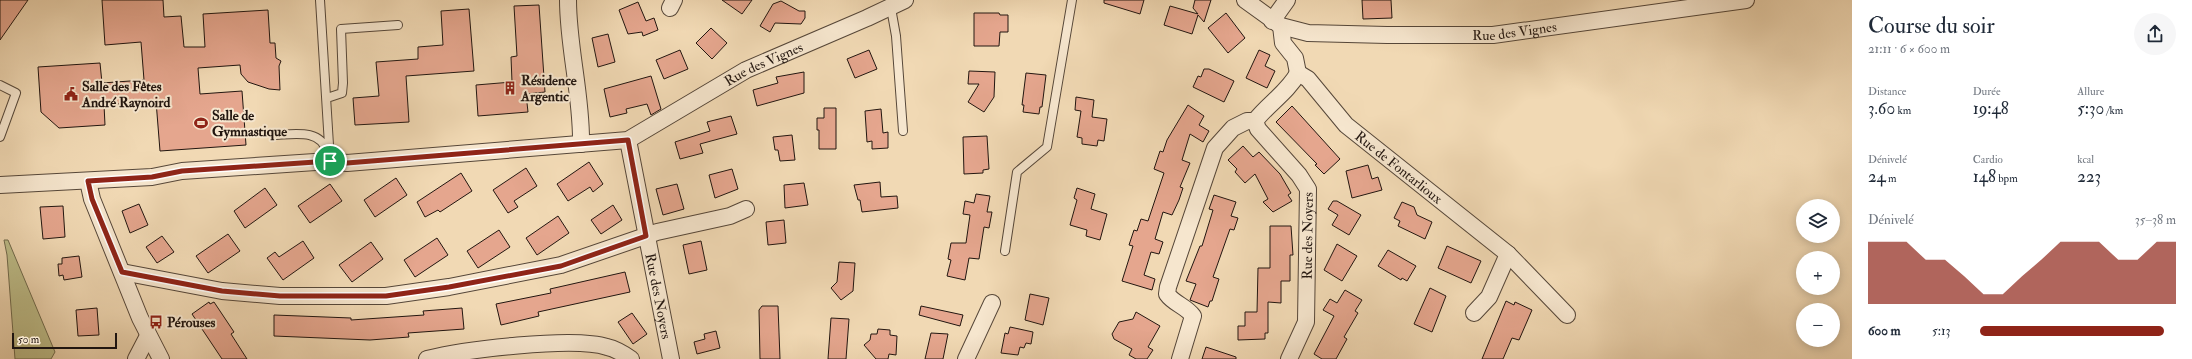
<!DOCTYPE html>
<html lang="fr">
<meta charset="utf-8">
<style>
body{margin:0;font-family:"IM FELL Double Pica",serif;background:#f6f6f7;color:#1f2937;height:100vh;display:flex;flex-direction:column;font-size:15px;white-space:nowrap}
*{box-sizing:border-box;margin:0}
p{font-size:13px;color:#747a83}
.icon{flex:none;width:22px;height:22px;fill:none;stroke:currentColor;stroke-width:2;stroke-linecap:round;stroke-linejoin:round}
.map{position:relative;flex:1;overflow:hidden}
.drawer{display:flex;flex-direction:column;background:#fff;width:340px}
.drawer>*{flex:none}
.fabs{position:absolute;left:1796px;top:199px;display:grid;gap:8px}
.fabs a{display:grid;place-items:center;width:44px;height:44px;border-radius:50%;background:#fff;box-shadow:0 2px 10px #0003;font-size:20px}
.scale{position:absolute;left:12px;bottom:10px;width:105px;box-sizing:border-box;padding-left:4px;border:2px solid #221610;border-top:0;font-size:11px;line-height:14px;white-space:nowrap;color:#221610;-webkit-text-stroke:3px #f6e6ce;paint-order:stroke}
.pin{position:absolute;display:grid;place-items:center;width:34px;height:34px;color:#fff;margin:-17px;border:2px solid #fff;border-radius:50%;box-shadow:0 1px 4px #0007}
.round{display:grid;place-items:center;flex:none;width:42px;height:42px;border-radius:21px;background:#f6f6f7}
.head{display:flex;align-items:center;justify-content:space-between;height:68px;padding:0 16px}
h1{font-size:22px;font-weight:600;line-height:30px}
.stats{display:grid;grid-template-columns:repeat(3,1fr);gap:6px;height:68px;padding:4px 16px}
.stats div{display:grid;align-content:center}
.stats b{font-size:17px;font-weight:600}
.stats small{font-size:11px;font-weight:400}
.stats p{font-size:11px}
.chart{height:112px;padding:8px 16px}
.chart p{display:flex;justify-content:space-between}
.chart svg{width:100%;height:72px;margin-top:4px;fill:#8f2418;opacity:.7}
ul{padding:0 16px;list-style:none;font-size:13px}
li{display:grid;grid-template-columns:64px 48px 1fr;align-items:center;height:30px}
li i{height:10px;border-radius:5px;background:#8f2418}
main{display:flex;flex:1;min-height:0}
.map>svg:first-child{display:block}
</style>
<main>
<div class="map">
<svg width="1852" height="359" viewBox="0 0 1852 359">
<rect width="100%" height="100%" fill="#f1d9b4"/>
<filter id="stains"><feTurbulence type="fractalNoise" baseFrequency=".005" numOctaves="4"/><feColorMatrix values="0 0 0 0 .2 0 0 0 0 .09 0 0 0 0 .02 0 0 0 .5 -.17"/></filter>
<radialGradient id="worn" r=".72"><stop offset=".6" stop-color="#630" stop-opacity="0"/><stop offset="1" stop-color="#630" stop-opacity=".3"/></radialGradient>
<path fill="#bebe8a" stroke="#706a4d" d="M4,240H8L55,352L51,359H15L7,255Z"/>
<path fill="#e5a68e" stroke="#221610" d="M0,0H28L0,40Z
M102,0H163L164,17L181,16L184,47H205L203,14L268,10L270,43H275L276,58L281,61L279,66L280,90L269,89L248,82L241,74L240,65L198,68L200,94L242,91L246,145L160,151L156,101L104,105L105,125L59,128L41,112L38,67L100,63L102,83L144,80L141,42L105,45Z
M722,0H752L742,14Z
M1104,0H1144L1140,14L1104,3Z
M1195,0H1211L1204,22L1198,15L1192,34L1164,25L1170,6L1198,14L1193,8Z
M1362,0H1391L1392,18L1363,19Z
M781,1L799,11H805V18L801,24L775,23L770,32L760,26L773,4Z
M638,2L646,21L654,18L658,30L643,36L642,32L628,34L619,10Z
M539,5L545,92L526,94L528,112L478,116L476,85L512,82L511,57L517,56L514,6Z
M469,9L474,71L406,76L409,122L355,125L353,98L379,96L376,62L418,59V47L443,45L441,11Z
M974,13H999L1000,15H1008V32H1000L999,46H974Z
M1226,13L1245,38L1228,53L1208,28Z
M711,28L727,43L712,59L696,43Z
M608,34L615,62L598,67L592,38Z
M680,50L688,69L664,79L656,60Z
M869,50L877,69L855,78L847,59Z
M1259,50L1270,55L1265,66L1275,71L1267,88L1246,78Z
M1204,69H1209L1234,81L1224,102L1193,87L1198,76L1201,77Z
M969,71L995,72L994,97L984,112L968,102L979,84H968Z
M804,72V93L757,106L753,90L778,83L776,77Z
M1026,73L1046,75L1042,107H1040L1039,114L1023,112L1024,105H1022Z
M651,76L661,109L651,115L647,104L626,109L627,113L610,117L604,89Z
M1076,97L1094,100L1092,117L1107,119L1104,141L1098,140L1097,146L1082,144V138L1077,137L1081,111L1075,110Z
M1188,105L1204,116L1199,125L1209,131L1203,142L1190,134L1182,160L1190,163L1180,187L1183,188L1179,200L1172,215L1163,212L1155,239L1163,242L1159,254L1151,252L1144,275L1155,279L1152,290L1122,281L1133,246L1129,245L1134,230L1137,231L1141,219L1148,221L1164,173L1154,169L1160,151L1163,152L1167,140Z
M1292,106L1340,159L1324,174L1315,165L1317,164L1276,122Z
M824,108H836V149H819V130H817V118H824Z
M881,109L883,133L888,132V148L872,149V141L867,142L865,111Z
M731,116L737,134L700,144L703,153L680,159L675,142L710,131L707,122Z
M792,135L795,160L780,161L778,150H775L773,137Z
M987,136L989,169L983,170V173L964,174L963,137Z
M1243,146L1253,157L1259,152L1280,174L1291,193L1288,195L1292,201L1273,212L1263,202L1268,199L1255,174L1245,183L1235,172L1237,169L1228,160Z
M589,162L603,184L593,192L590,187L568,201L557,184Z
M1368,165L1372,179L1378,177L1382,190L1352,198L1346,171Z
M526,168L537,186L514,201L518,207L508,213L493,190Z
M732,169L738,189L715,198L709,175Z
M461,173L472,191L440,212L438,210L425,217L417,202Z
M396,178L407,195L375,217L364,200Z
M880,182L881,197L897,196L898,208L862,212L860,200H858L854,185Z
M804,183L808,205L785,208L784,185Z
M330,184L342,201L310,223L298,206Z
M677,184L684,209L663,215L656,189Z
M265,188L277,205L245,228L234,211Z
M1077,188L1095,194L1091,209L1107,214L1100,240L1086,236L1087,230L1070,225L1077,200L1074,198Z
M976,194L990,196L987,212H992L989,228L984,227L979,259L969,258L965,280L947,276L951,260L948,259L951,243H966L970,215L963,214L965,201L974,203Z
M1214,195L1236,202L1231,216L1238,218L1234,230L1230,229L1213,277L1219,279L1212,301H1210L1208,307L1190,300L1196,284L1186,281L1200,246H1202L1213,210L1209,209Z
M1333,201H1337L1361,215L1349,235L1332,225L1338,215L1328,209Z
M1402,202L1414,207L1417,215L1432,222L1425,239L1398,226L1400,221L1394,218Z
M139,204L148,225L130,233L122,211Z
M613,205L622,220L601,234L591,220Z
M63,206L65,237L43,239L40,207Z
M558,216L569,233L537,255L526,238Z
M784,220L786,243L768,245L766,222Z
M1270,226H1291L1293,255H1290V281H1281V303L1268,302V333H1265V339L1238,340V326H1245V312H1257L1258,268H1270Z
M499,230L510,247L478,268L467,251Z
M228,234L240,251L208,273L196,256Z
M162,236L174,252L157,263L146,247Z
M437,238L448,255L415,277L404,260Z
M303,241L314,258L283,280L267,258L275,252L279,257Z
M701,241L707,270L689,274L683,245Z
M371,242L383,259L352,282L339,265Z
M1337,244L1357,256L1342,281L1324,270Z
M1447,246L1481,261L1471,283L1438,268Z
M1388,250L1416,266L1407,281L1402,278L1401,280L1378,266Z
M79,256L82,277L64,280L63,275L59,276L58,264H62V258Z
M839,262L855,263L853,291L841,300L831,288L837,282Z
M625,272L630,292L538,312L539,316L501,325L496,304L551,293L550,289Z
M1430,288L1446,296L1432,332L1414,324Z
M1345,290L1362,300L1355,311L1358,313L1344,337L1347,339L1336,359H1322L1314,354L1334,316L1323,310L1330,299L1337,303Z
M1030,294L1049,298L1043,325L1025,320Z
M1506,301L1514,305L1515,302L1532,310L1519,340L1512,338L1503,359H1482Z
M209,302L210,304L214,302L234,332L231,334L247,359H222L192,314Z
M762,306H778L780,359H760L759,310Z
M921,306L963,315L960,326L919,315Z
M97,308L99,335L78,336L76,310Z
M462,308L464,329L408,333L409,337L370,340L274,336V315L351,318V320L424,315L423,311Z
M1136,312L1160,326L1148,347L1153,350L1147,359H1136L1129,355L1132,349L1114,339L1112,334L1119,322L1133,319Z
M632,313L647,334L633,344L618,322Z
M831,318L849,319L846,359H828Z
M1010,327L1033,332L1031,344L1026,343L1024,348L1020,347L1018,355L1001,353L1005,333L1008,334Z
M878,329L890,330V335L897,336L896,355L889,354L888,359H876L864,345L870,340L871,334H877Z
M716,331L720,348L697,354L694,342L705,339L704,334Z
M931,333L948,334L943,359H925Z
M1206,347L1236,357V359H1202Z"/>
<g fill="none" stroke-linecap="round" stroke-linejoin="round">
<g stroke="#564739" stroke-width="10">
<path id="service" d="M320,0L330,161
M891,8L896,36L903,131
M0,85L16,93L0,137
M327,98L342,93L343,83L341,29L398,25
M276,135C295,134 321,129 327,152
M1005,251L1017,172L1047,147L1072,0"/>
</g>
<g stroke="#564739" stroke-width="18">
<g id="minor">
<path d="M568,0C568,48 582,96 581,144"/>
<path id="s1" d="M1245,0L1281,26L1308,33L1387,35H1493L1746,0"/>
<path d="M670,8L674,0"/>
<path d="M1272,21L1287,0"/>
<path d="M1281,26L1283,43L1295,58L1298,73"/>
<path id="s2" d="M1298,73L1308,79L1346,125L1508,254L1567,315"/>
<path id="s3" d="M628,140L671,359"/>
<path d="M88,181L92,199L140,318L161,359"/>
<path id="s4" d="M0,185L152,177L182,171L330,161L347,163L628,140L746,70L867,18L905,0"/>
<path d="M122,272L222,291L280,296H386L449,287L561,265L657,232L730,216L746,209"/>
<path d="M1474,313L1489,297L1508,254"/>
<path d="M136,359L148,336"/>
<path d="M427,359C462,350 574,336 607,347C616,349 624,354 631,359"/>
<path d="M966,359L992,303"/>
<path d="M1180,359L1193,316C1186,306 1174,304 1167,294L1168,287L1215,148L1233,128L1247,121H1255"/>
<path id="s5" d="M1289,359L1306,322L1308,189L1299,175L1258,129L1255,121C1268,104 1288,92 1298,73"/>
</g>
</g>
<use href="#service" stroke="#f6e6ce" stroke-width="8"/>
<use href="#minor" stroke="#f6e6ce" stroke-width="16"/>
</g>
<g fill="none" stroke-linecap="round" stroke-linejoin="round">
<g stroke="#fff" stroke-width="8">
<path id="route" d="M628,140L646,236L561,266L449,287L386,296H280L222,291L122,272L92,199L88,181L152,177L182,171L330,161L347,163Z"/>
</g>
<use href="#route" stroke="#8f2418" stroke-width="5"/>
</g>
<defs>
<g id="building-bare" transform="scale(1.08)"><path d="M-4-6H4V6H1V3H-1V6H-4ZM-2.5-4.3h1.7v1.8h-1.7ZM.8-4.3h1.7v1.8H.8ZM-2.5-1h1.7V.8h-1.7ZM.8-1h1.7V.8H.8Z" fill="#8f2418" stroke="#f6e6ce" stroke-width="2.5" paint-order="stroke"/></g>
<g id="civic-bare" transform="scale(1.08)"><path d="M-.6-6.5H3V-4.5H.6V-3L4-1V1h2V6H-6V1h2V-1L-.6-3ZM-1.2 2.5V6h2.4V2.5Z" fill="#8f2418" stroke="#f6e6ce" stroke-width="2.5" paint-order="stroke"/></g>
<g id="stadium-bare" transform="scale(1.08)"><path d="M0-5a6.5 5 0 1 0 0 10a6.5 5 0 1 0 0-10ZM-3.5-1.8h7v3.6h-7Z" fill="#8f2418" stroke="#f6e6ce" stroke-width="2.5" paint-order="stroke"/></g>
<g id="bus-bare" transform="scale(1.08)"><path d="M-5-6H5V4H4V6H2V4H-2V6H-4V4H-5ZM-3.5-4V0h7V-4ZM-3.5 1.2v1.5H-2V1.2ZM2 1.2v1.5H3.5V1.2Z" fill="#8f2418" stroke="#f6e6ce" stroke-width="2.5" paint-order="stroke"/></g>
</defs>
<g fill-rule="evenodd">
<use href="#building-bare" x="510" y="88"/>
<use href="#civic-bare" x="71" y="94"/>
<use href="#stadium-bare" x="201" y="123"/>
<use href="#bus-bare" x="156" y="322"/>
</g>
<g text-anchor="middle" stroke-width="4" stroke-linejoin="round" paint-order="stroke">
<g font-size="14" fill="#221610" stroke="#f6e6ce">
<text dy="5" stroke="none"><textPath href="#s1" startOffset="279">Rue des Vignes</textPath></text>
<text dy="5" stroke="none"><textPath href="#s4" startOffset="786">Rue des Vignes</textPath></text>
<text dy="5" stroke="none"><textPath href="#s2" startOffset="139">Rue de Fontarlioux</textPath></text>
<text dy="5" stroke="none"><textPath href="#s5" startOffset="127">Rue des Noyers</textPath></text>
<text dy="5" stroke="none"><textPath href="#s3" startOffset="159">Rue des Noyers</textPath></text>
</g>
<g font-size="14" font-weight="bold" fill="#221610" stroke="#f6e6ce" text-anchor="start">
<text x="521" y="85">Résidence<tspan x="521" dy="16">Argentic</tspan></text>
<text x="82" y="91">Salle des Fêtes<tspan x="82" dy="16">André Raynoird</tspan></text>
<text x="212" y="120">Salle de<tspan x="212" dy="16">Gymnastique</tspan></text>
<text x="167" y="327">Pérouses</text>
</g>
</g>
<rect width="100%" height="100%" filter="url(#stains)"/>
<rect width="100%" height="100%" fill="url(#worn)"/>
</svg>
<div class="fabs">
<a><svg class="icon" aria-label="layers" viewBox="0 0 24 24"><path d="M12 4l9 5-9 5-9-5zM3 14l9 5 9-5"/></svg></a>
<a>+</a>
<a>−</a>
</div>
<div class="scale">50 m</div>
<div class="pin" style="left:330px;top:161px;background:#1e9e55"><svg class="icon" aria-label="arrive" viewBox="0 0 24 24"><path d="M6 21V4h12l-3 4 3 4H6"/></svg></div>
</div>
<section class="drawer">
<div class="head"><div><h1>Course du soir</h1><p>21:11 · 6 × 600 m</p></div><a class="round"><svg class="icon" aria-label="share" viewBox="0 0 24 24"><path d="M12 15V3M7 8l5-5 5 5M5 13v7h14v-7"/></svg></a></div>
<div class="stats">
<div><p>Distance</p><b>3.60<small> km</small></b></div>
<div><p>Durée</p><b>19:48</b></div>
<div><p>Allure</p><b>5:30<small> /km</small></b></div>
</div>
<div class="stats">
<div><p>Dénivelé</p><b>24<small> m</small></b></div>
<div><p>Cardio</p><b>148<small> bpm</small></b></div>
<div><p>kcal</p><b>223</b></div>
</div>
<div class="chart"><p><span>Dénivelé</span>35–38 m</p>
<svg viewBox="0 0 160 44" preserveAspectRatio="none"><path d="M0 44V6L10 6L20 6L30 17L40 17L50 27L60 38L70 38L80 27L90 17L100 6L110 6L120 6L130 17L140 17L150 6L160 6V44z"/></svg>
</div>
<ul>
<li><b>600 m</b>5:13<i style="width:94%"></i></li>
</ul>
</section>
</main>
